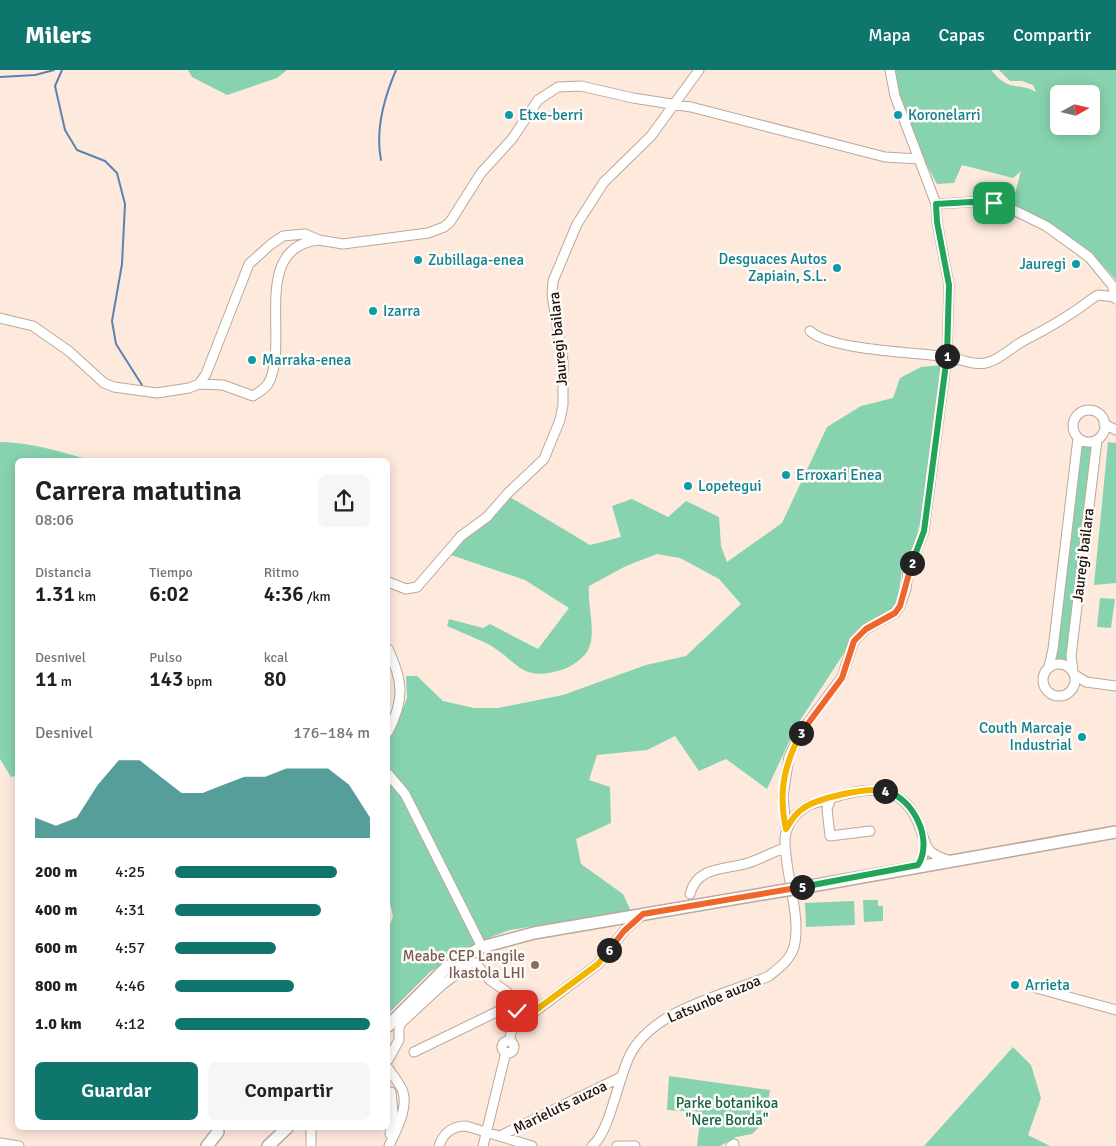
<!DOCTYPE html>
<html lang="es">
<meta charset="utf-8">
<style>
body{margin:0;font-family:Signika,sans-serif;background:#f6f6f6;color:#202124;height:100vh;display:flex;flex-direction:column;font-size:19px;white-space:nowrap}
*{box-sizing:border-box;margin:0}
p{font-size:16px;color:#757577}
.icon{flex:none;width:28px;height:28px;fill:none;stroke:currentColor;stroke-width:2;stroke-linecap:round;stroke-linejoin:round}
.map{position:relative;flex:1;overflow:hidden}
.side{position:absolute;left:15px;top:388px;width:375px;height:672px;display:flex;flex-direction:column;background:#fff;border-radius:8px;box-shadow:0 2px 12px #0003}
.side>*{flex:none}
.needle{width:32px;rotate:82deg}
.buttons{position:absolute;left:1050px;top:15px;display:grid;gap:10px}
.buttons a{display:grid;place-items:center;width:50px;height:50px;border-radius:8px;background:#fff;box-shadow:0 2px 12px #0003;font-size:25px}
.pin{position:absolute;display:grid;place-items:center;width:42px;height:42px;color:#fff;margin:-21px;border-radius:10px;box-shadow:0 2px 8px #0006}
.km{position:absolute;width:25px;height:25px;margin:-12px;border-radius:50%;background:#222;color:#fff;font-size:14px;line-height:25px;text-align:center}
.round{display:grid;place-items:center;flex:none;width:52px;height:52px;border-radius:8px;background:#f6f6f6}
.summary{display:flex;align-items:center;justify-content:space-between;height:85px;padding:0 20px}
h1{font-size:28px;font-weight:600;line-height:38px}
.metrics{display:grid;grid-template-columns:repeat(3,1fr);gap:8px;height:85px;padding:5px 20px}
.metrics div{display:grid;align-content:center}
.metrics b{font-size:21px;font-weight:600}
.metrics small{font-size:14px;font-weight:400}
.metrics p{font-size:14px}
.chart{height:140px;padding:10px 20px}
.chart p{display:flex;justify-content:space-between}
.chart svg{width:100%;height:90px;margin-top:5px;fill:#0f766e;opacity:.7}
.primary-button{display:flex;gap:10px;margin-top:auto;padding:10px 20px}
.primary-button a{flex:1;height:58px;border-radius:8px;background:#0f766e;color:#fff;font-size:20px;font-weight:600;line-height:58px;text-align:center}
.primary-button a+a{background:#f6f6f6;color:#202124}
ul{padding:0 20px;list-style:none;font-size:16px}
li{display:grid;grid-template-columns:80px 60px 1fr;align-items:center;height:38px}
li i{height:12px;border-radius:6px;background:#0f766e}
header{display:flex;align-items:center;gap:30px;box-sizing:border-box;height:70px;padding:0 25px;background:#0f766e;color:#fff}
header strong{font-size:24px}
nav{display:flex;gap:28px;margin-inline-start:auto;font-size:18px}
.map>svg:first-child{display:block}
</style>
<header>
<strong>Milers</strong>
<nav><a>Mapa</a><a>Capas</a><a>Compartir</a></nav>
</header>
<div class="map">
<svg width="1116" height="1076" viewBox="0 0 1116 1076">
<rect width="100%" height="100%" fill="#fee9dd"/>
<path fill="#88d3af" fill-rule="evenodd" d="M188,0H287L277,8L227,25L192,7Z
M893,0H991C995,4 999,10 1004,12C1014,19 1023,14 1036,22L1033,15L1022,11H1010L999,0H1116V210C1086,174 1053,156 1012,135L1021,101L1013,108L962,95L954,113L937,114C920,82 896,37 893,0ZM1059,24H1091V56H1059Z
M941,295L920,452L915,471L902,499L898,529L893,541L852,571L797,655L767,719L726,689L699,701L675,666L647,680L597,685L589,710L610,717L611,753L576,769L581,794L623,824L631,841L510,860L491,867L462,881L430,902L388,944V860L393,846L388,826V647L399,648L407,628L406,606H417L443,631L474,638H498L563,625L646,595L686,586L741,534L719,509L680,488L657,484L626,496L589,516C587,535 597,563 588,580C584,588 572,596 564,599C519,614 520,591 486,573C473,567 460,562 447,556L449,549L483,558L490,554L538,579L569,538L525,510L448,484L458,472L487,452L510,427L590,475L621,467L612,436L632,429L668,447L686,431L719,447L721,476L727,492L782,453L827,357L861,336L893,328L900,308L921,297Z
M0,372C30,372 61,382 90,390H18L17,710L14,706L11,707L0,689Z
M1108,372L1116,373V513L1094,515Z
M1079,375L1092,376L1068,591L1055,590Z
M1100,528L1115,529L1111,558L1097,557Z
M863,830H878V836H883V851L864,852Z
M854,831L855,855L806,857L805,833Z
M1013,977L1031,995L1041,1028L1028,1065L1050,1076H924Z
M669,1006L770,1020L765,1051L752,1064L736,1067L720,1076H697L701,1042L667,1040Z"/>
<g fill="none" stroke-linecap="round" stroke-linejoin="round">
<path stroke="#5884b2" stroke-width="2" d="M62,0L55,16L65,60L77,80L105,91L117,103L125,134L122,194L112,251L116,274L142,315
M0,7L35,5L54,0
M381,90C375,60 384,28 396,0"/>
<g stroke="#bba89c" stroke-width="11">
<path id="street" d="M936,134L971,132L1001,134L1046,156L1089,187L1112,215L1116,229
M0,248L33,256L70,282L104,313L114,317L157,323L189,318L199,314L206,304L249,194L270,175L283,166L305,164L319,170L343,174L428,163L444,157L450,152L481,103L512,69L538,30L558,17L581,16L633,28L691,37L885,87L919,89
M810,261C832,281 917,282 948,287C961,289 976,297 989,292C1002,288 1013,276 1025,270C1051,257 1070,246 1093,228L1098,225L1114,227
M199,314L223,315L253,326C258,323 265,318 268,314C291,274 249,178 318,170
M1073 356a16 16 0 1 1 32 0a16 16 0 1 1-32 0Z
M1104,354L1116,360
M388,512L406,519L417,517L461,466L487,447L508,423L544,389L560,350L563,335V291L552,225L553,211L577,154L604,112L651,66L699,0
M388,579C403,611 405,629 388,662
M1043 610a16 16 0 1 1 32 0a16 16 0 1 1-32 0Z
M1049,597L1053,579L1078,368
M1073,601L1071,586L1097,370
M1075,605L1086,612L1116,616
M388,704L405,724L482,877
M831,728L827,739L830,766L870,761
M786,759L783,726L789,687L801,662L842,607L854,571L866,559L895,543L900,536L906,519L908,502L924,461L947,286L949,215L937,152L936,134L895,26L890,0
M918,795L922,789L925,776
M690,824C697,796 725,800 748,793C761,789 772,782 785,778
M1036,918L1116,940
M517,941L533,943L598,894L624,861L643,844
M502 977a6 6 0 1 1 12 0a6 6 0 1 1-12 0Z
M414,982L513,934
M388,990L399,970V958L401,953L442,915L471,893H475L490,910L507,922L517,941L509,971
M388,998C392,1005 400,1013 403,1022C408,1040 396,1060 389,1076
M390,1064L393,1043L391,1022
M500,1066L621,1007
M0,1073L19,1076
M311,1076V1058
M439,1076C443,1063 453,1056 466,1056L532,1076
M483,1076L506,982
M592,1076C610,1062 618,1008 630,985C653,939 725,925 769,906C779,898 790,890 794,877C802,847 784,801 785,768C787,753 795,743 809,735C851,722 901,701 920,758C927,778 926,783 948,790
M617,1076H635
M731,1076L734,1074"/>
</g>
<g stroke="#bba89c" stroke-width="14">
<path id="secondary" d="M800,818L1116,762
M388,956L446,898L482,877L534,863L780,821
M207,1076L218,1062
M268,1076L287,1058"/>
</g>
<use href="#street" stroke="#fff" stroke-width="9"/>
<use href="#secondary" stroke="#fff" stroke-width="11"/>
<g stroke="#bba89c" stroke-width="14" stroke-linecap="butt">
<path id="secondary-bridge" d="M780,821L800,818"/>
</g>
<use href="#secondary-bridge" stroke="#fff" stroke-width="11"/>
</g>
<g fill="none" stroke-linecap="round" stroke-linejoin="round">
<g stroke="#fff" stroke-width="10">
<path id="split-1" d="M947,286L949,215L937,152L936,134L971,132L994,133"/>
</g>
<g stroke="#fff" stroke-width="10">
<path id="split-2" d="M912,493L924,461L947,286"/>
</g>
<g stroke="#fff" stroke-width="10">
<path id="split-3" d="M801,663L842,608L854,571L866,559L895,543L900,536L912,493"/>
</g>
<g stroke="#fff" stroke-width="10">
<path id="split-4" d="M801,663C784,695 778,723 786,759C791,751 794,745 801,740C815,728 867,717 885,721"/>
</g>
<g stroke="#fff" stroke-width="10">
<path id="split-5" d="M802,817L918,795C934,770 913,727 885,721"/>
</g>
<g stroke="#fff" stroke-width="10">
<path id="split-6" d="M609,880L624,861L643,844L802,817"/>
</g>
<g stroke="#fff" stroke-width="10">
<path id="split-7" d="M517,941L532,943L598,894L609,880"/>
</g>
<use href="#split-1" stroke="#22a559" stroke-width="6"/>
<use href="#split-2" stroke="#22a559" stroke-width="6"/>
<use href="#split-3" stroke="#f0652b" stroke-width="6"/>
<use href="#split-4" stroke="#f5b400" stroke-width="6"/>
<use href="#split-5" stroke="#22a559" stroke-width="6"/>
<use href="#split-6" stroke="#f0652b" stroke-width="6"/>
<use href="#split-7" stroke="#f5b400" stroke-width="6"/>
</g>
<g fill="#0f9aa8" stroke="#fefaf7" stroke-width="2">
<circle cx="509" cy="45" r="5"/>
<circle cx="898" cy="45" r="5"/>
<circle cx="418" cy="190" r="5"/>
<circle cx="1076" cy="194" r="5"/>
<circle cx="837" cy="198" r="5"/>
<circle cx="373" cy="241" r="5"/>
<circle cx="252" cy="290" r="5"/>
<circle cx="786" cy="405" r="5"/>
<circle cx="688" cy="416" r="5"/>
<circle cx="1082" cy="667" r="5"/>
<circle cx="1015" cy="915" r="5"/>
</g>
<circle fill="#8d6e63" stroke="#fefaf7" stroke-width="2" cx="535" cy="895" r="5"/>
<g text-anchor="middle" stroke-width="5" stroke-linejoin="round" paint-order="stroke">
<g font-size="15" fill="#0d838f" stroke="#fefaf7" text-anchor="start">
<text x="519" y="50">Etxe-berri</text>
<text x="908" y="50">Koronelarri</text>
<text x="827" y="194" text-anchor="end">Desguaces Autos<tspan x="827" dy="17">Zapiain, S.L.</tspan></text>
<text x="428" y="195">Zubillaga-enea</text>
<text x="1066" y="199" text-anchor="end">Jauregi</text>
<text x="383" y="246">Izarra</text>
<text x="262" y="295">Marraka-enea</text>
<text x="796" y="410">Erroxari Enea</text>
<text x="698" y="421">Lopetegui</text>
<text x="1072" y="663" text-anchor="end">Couth Marcaje<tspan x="1072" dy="17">Industrial</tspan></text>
<text x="1025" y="920">Arrieta</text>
</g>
<g font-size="15" fill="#1a130f" stroke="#fefaf7">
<text transform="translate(558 269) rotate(-95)" y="5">Jauregi bailara</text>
<text transform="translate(1083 485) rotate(-83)" y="5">Jauregi bailara</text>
<text transform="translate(714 929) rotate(-23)" y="5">Latsunbe auzoa</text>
<text transform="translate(560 1037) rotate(-26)" y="5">Marieluts auzoa</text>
</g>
<g font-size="15" fill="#785e54" stroke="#fefaf7" text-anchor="end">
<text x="525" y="891">Meabe CEP Langile<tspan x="525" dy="17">Ikastola LHI</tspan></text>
</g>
<g font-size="15" fill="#126345" stroke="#fefaf7">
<text x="727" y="1038">Parke botanikoa<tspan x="727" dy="17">"Nere Borda"</tspan></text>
</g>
</g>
</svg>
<div class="buttons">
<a><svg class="needle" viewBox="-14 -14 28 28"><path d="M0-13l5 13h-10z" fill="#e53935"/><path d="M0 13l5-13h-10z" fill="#757577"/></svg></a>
</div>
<div class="pin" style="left:994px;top:133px;background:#1e9e55"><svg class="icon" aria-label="arrive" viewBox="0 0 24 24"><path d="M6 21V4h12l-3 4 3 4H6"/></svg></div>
<div class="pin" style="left:517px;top:941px;background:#d93025"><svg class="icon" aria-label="check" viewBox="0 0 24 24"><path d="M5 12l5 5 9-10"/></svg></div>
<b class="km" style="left:947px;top:286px">1</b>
<b class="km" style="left:912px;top:493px">2</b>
<b class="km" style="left:801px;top:663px">3</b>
<b class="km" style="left:885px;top:721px">4</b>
<b class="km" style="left:802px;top:817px">5</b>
<b class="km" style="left:609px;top:880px">6</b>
<section class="side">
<div class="summary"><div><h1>Carrera matutina</h1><p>08:06</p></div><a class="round"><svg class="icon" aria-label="share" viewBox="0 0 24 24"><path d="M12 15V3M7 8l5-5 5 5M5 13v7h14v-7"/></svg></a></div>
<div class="metrics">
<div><p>Distancia</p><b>1.31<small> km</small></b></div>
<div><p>Tiempo</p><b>6:02</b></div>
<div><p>Ritmo</p><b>4:36<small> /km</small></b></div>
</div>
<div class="metrics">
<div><p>Desnivel</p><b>11<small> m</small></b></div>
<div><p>Pulso</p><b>143<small> bpm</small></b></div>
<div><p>kcal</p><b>80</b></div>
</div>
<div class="chart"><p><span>Desnivel</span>176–184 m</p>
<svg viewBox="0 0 160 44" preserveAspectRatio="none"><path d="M0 44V34L10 38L20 34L30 18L40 6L50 6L60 14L70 22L80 22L90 18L100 14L110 14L120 10L130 10L140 10L150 18L160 34V44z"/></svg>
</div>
<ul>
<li><b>200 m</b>4:25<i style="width:83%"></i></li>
<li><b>400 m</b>4:31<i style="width:75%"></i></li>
<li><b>600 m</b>4:57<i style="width:52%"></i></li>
<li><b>800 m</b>4:46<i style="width:61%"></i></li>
<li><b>1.0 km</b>4:12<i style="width:100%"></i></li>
</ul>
<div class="primary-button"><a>Guardar</a><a>Compartir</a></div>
</section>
</div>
